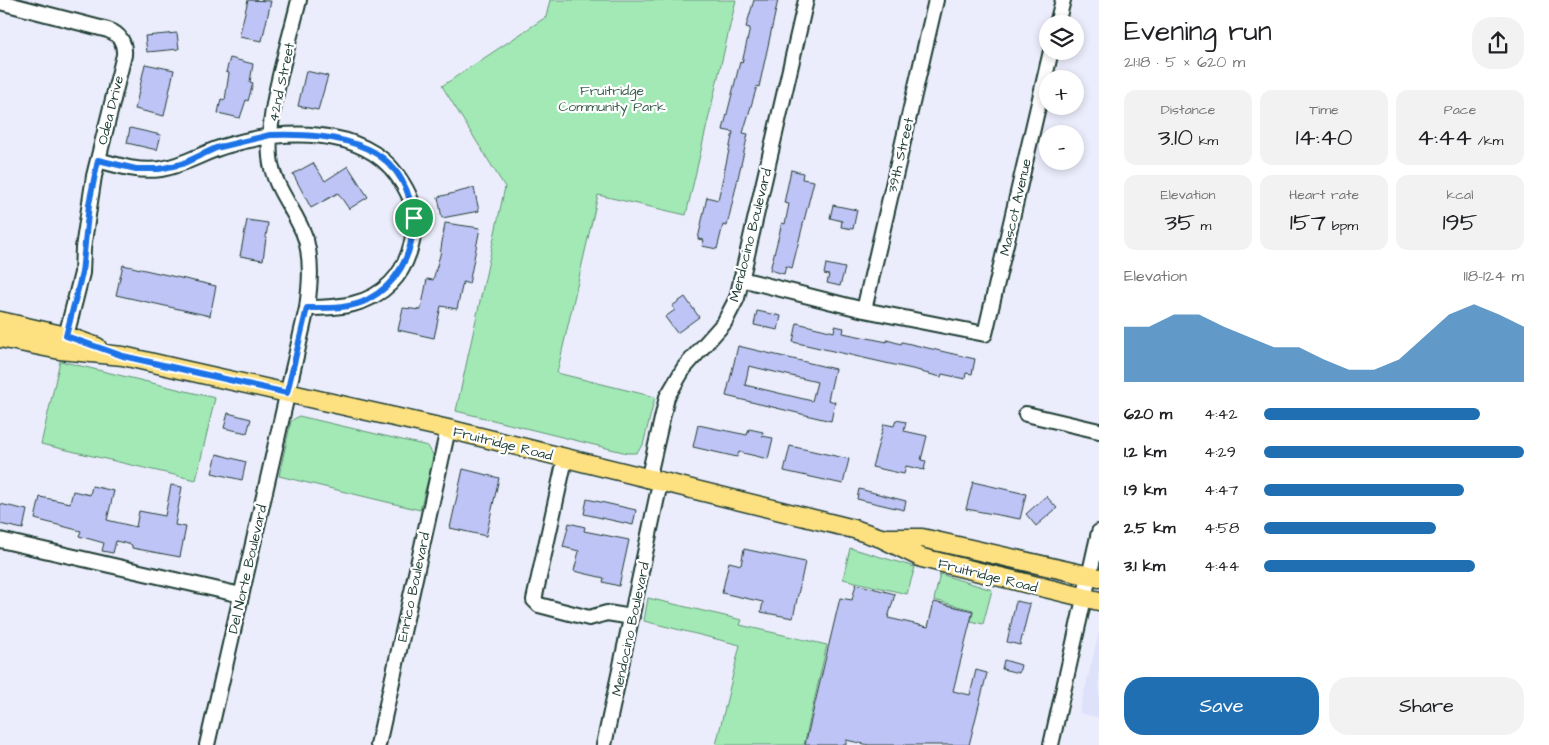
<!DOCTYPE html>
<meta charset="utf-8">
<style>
body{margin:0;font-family:"Architects Daughter",sans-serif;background:#f2f2f2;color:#202124;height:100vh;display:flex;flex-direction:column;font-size:19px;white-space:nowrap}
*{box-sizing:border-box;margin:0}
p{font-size:16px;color:#757577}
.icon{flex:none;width:28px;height:28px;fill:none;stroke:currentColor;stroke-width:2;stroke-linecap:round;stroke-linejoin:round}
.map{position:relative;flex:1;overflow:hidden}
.sheet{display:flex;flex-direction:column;background:#fff;width:450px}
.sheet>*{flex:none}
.fabs{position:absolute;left:1039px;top:15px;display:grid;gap:10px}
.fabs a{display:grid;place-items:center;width:45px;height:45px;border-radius:50%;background:#fff;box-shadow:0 2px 8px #0003;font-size:25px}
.pin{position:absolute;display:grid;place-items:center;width:42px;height:42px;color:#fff;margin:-21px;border:2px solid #fff;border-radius:50%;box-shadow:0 1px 5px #0007}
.round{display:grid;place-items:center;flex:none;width:52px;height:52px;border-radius:20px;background:#f2f2f2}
.headline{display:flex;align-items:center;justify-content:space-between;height:85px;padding:0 25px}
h1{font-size:28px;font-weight:600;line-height:38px}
.metrics{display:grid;grid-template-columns:repeat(3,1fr);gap:8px;height:85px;padding:5px 25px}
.metrics div{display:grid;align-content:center;border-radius:12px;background:#f2f2f2;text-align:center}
.metrics b{font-size:25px;font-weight:600}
.metrics small{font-size:14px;font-weight:400}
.metrics p{font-size:14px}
.chart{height:140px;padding:10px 25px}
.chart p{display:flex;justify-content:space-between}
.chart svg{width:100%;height:90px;margin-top:5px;fill:#1f6fb2;opacity:.7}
.action{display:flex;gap:10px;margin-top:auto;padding:10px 25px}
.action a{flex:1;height:58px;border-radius:20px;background:#1f6fb2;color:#fff;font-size:20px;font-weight:600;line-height:58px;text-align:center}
.action a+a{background:#f2f2f2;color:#202124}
ul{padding:0 25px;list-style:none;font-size:16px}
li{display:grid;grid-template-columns:80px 60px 1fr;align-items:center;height:38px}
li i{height:12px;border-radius:6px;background:#1f6fb2}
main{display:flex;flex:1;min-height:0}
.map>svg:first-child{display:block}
</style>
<main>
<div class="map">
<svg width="1099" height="745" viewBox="0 0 1099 745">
<rect width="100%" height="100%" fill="#ecedfc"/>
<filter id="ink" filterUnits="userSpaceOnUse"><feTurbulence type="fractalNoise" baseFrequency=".02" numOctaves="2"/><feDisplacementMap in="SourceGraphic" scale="10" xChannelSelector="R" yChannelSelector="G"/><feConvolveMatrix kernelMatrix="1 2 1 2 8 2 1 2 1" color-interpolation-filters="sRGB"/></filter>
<g filter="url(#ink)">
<path fill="#dee1fa" d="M1099,632V718L1079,713Z"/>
<path fill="#a2e9b6" stroke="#609375" d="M550,0H736L686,215L598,195L557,373L655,397L643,445L636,453H627L456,411L505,187L442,86L546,17Z
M60,361L215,398L196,480L41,444Z
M299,416L428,446L434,457L420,510L279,476L291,421Z
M850,548L915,567L907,594L843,579Z
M940,574L992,590L983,624L971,621L973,610L934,600Z
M648,598L742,620L740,625L827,645L804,745H716L740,645L644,621Z"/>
<path fill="#bfc4f6" stroke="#1f3d34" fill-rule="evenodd" d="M248,0L271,1L262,41L239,37Z
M754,0H778L759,87L757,86L743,133L748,134L727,226L723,225L717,249L702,246L704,240L698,239L707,197L718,200L733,132L723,130L740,62L742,63L750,28L746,27Z
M177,33L179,49L147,52L145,36Z
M230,58L253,64L250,82L253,83L248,101L246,100L240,118L218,113L221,99L225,100L229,73L226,72Z
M145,64L174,70L164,116L135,109Z
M306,71L328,76L318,110L298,106Z
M130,128L161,135L157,150L127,143Z
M313,163L325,181L348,166L368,197L349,209L338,193L311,208L293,174Z
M791,170L803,173L802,179L814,181L792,268L786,266L784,274L770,270L782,223L785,224L789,204L784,203Z
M474,188L479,211L442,218L438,197Z
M833,205L857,210L853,229L841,227L842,221L830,218Z
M247,220L268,223L263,260L240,256Z
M445,223L480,228L469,284L463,282L457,309L441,306L434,338L398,330L403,308L421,310L427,279L433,280L440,255Z
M826,264L845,268L840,286L827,283L829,275L824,274Z
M123,265L216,286L210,316L116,295Z
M685,297L699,317L677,333L665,317L675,310L672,306Z
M757,311L781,316L778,330L754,325Z
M797,323L834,332L835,326L844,328L843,333L887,342V340L901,344L902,342L975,359L972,374L966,373L965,379L942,374L941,377L921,372V371L793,342Z
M738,346L835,369L828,400L835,402L831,421L726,396ZM749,366L817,382L812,401L745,385Z
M228,413L251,419L247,433L224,428Z
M896,420L906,422L904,431L927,436L921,460L926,461L924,470L906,466L904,474L872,467L884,424L894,426Z
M698,425L747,435L749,429L763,432L762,436L773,438L768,459L739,452L737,457L693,447Z
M790,446L849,459L843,484L784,471Z
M217,454L246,462L242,480L212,473Z
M463,469L499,478L486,536L450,528Z
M973,482L1026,494L1020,519L966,509Z
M171,485L182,487L175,525L186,527L180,557L132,548V545L116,541L113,553L102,551L104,543L79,536L81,531L35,519L40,497L70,503L73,491L90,495L92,486L114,491L107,520L136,527L139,511L165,516Z
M859,489L906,501L904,510L857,499Z
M1046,496L1057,508L1036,526L1026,514Z
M587,499L636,510L633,525L584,514Z
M0,504L27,510L23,529L0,524Z
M569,523L585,527L584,531L629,540L619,586L603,582L604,578L574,571L579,551L563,547Z
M744,549L805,562L793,618L761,612L763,602L722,593L729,562L741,565Z
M856,584L895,594L888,618L928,627L934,602L973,611L953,691L970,695L976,670L987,673L969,745H869L846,740V745H805L840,598L852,600Z
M1016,601L1030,604L1020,645L1007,642Z
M1004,660L1021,665L1019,673L1002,669Z"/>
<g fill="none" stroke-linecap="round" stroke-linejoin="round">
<g stroke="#1f3d34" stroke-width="18">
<path id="minor" d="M0,2L108,30C120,34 125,43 124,55L94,176L83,248L82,273L66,336
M1057,24L1063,0
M98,160C119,166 139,172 161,169C186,165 205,151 229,145C282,130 360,125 397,175C406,188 413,200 414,216C416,238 407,267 391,283C368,306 339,308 307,308
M741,279L864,310L985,334L1051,51
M864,310L936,0
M1026,414L1099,431
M565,459L534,600L539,605L589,618L607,613L632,617
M648,480L667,397L684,368L724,323L737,298L806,0
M0,540L241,595
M207,745L307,308C310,285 312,263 306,240C297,211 273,189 270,157C266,114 289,43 299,0
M378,745L448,429
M604,745L660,483
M1051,745L1099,532"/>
</g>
<g stroke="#1f3d34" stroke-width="21">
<path id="major" d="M0,321L66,336L97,347
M0,338L60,350L123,356L184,370L448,429L854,529L881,538L922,558L1099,601
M886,538H922L1099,578"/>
</g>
<use href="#minor" stroke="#fff" stroke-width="14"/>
<use href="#major" stroke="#fde080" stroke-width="18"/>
</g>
</g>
<g fill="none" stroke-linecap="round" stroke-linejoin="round" filter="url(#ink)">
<g stroke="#fff" stroke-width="10">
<path id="route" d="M270,135C302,134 338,135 368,149C429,178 427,270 367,300C350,309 327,308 307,308L287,393L123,356L66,336L82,273L89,204L98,160L136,169H159L182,164L216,148Z"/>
</g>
<use href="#route" stroke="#1a73e8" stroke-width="6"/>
</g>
<g text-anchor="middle" stroke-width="4.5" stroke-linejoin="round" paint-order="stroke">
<g font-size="14" fill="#1f3d34" stroke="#fff">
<text transform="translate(281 82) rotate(-78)" y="5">42nd Street</text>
<text transform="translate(110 110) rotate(-76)" y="5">Odea Drive</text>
<text transform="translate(900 155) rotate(-77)" y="5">39th Street</text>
<text transform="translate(1015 207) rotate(-77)" y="5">Mascot Avenue</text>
<text transform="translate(750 235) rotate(-76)" y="5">Mendocino Boulevard</text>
<text transform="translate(503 443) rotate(14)" y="5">Fruitridge Road</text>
<text transform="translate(247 569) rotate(-77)" y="5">Del Norte Boulevard</text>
<text transform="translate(988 575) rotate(14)" y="5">Fruitridge Road</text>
<text transform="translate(413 587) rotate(-78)" y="5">Enrico Boulevard</text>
<text transform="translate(630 629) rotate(-78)" y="5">Mendocino Boulevard</text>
</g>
<g font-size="14" fill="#395f4e" stroke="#fff">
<text x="612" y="95">Fruitridge<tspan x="612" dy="16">Community Park</tspan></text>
</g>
</g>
</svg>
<div class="fabs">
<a><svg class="icon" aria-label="layers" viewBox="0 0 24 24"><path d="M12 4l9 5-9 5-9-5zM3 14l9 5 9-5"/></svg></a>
<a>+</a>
<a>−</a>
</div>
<div class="pin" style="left:414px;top:218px;background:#1e9e55"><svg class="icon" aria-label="arrive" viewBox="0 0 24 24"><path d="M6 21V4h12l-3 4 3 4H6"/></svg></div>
</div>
<section class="sheet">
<div class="headline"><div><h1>Evening run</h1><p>21:18 · 5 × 620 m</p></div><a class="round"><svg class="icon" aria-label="share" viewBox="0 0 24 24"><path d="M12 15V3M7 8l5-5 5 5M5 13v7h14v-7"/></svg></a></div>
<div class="metrics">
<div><p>Distance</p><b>3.10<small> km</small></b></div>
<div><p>Time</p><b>14:40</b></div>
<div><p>Pace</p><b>4:44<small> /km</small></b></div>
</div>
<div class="metrics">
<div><p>Elevation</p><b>35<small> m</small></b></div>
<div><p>Heart rate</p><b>157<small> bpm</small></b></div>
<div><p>kcal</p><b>195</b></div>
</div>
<div class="chart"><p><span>Elevation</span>118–124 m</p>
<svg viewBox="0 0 160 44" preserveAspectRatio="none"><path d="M0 44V17L10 17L20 11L30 11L40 17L50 22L60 27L70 27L80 33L90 38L100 38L110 33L120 22L130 11L140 6L150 11L160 17V44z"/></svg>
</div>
<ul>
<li><b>620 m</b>4:42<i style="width:83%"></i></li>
<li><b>1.2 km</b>4:29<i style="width:100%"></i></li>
<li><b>1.9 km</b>4:47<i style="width:77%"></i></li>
<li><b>2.5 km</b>4:58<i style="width:66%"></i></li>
<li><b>3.1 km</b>4:44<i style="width:81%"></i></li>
</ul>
<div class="action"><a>Save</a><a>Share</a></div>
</section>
</main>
